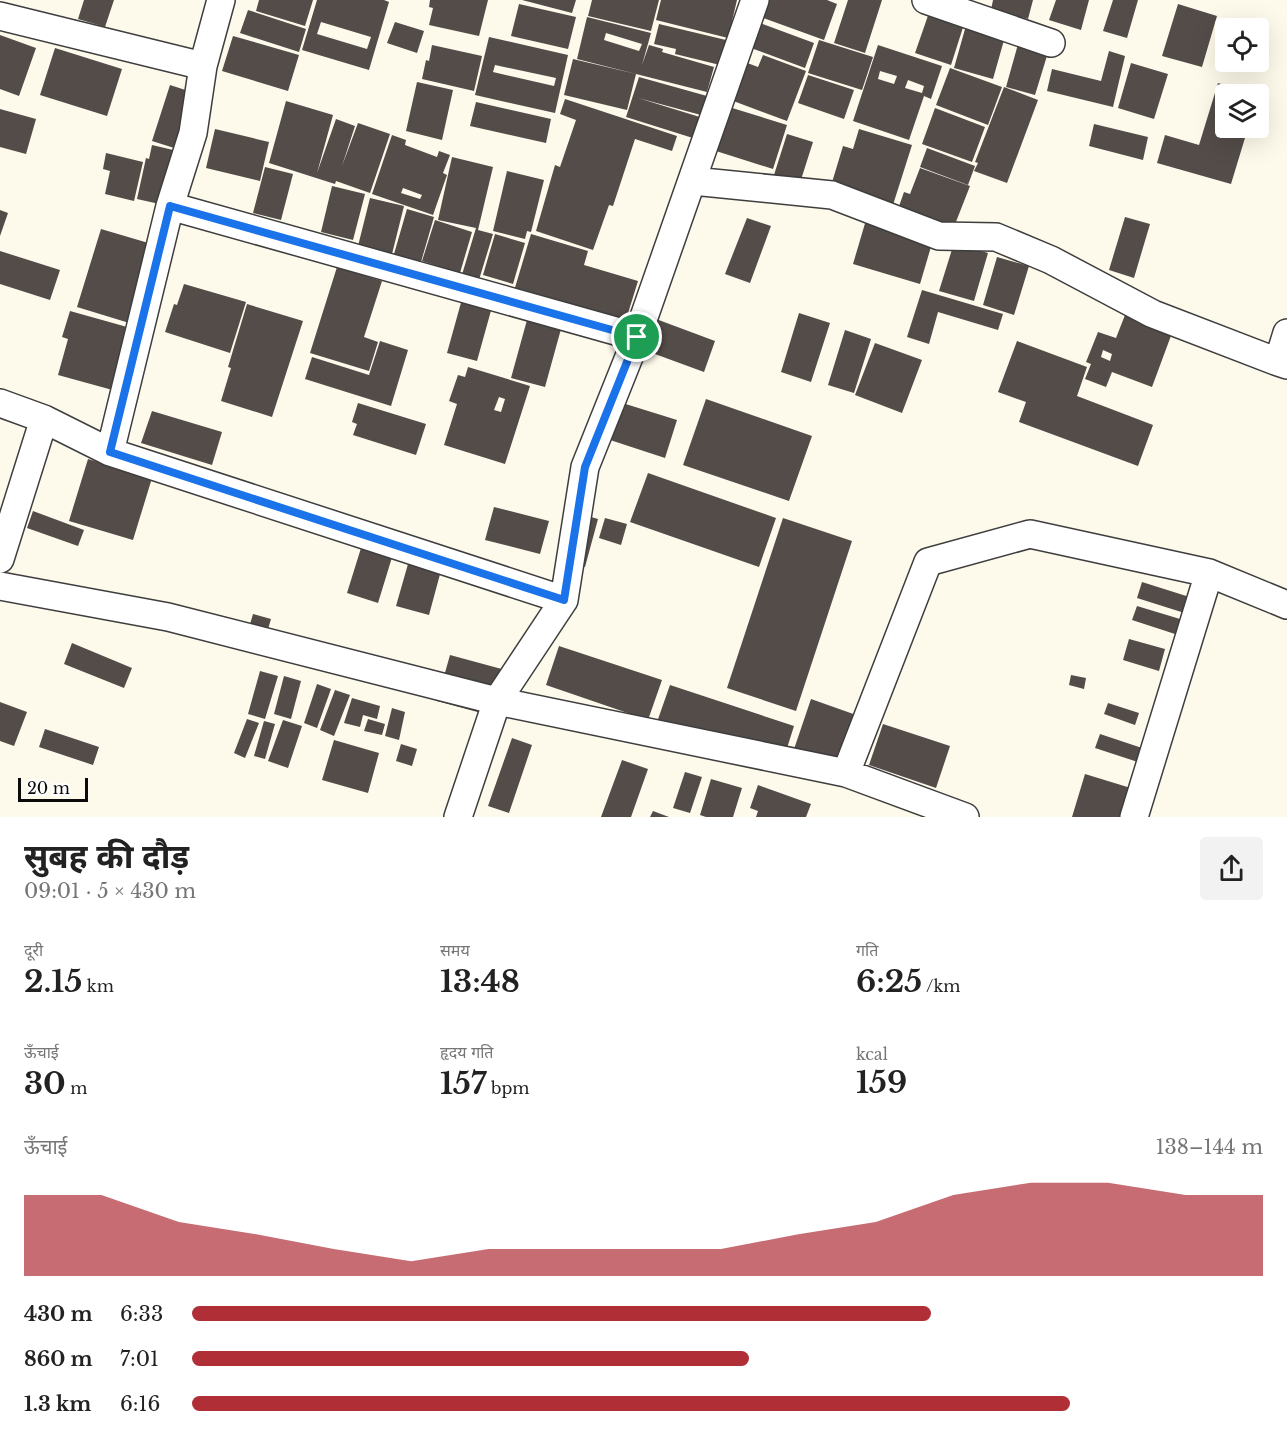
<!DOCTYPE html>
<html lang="hi">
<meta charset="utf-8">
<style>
body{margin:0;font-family:"Libre Baskerville","Noto Sans Devanagari",serif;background:#f2f2f2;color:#222;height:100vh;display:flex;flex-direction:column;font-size:22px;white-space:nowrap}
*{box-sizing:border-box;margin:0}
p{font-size:20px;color:#767676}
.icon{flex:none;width:33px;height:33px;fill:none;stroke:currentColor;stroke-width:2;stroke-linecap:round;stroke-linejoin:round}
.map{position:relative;height:817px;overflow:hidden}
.panel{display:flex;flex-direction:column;background:#fff;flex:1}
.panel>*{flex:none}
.fabs{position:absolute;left:1215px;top:18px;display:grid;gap:12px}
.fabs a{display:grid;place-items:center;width:54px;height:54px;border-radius:6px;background:#fff;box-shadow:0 6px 24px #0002;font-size:30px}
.scale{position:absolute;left:18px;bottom:15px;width:70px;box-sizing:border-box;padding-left:6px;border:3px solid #0b0b0b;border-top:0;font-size:16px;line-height:21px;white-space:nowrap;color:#0b0b0b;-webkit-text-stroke:4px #fff;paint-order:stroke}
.pin{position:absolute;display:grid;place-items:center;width:51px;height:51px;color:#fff;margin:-26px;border:3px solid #fff;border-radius:50%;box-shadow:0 2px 6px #0007}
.round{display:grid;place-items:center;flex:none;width:63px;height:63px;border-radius:6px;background:#f2f2f2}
.headline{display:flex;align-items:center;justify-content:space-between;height:102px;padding:0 24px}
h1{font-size:33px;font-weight:700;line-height:45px}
.stats{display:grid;grid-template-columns:repeat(3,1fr);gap:9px;height:102px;padding:6px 24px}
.stats div{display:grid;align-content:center}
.stats b{font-size:30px;font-weight:700}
.stats small{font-size:16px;font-weight:400}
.stats p{font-size:16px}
.chart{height:168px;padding:12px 24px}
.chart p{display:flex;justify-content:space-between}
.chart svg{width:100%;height:108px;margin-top:6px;fill:#b02f37;opacity:.7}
ul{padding:0 24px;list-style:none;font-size:20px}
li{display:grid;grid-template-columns:96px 72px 1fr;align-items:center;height:45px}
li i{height:15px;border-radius:8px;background:#b02f37}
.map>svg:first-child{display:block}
</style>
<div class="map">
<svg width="1287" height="817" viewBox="0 0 1287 817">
<rect width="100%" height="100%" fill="#fdfaeb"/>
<path fill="#534c49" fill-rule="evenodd" d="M84,0H114L105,27L78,19Z
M259,0H313L305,26L256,11Z
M317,0H384L389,2L369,70L302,50ZM321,22L371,37L367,49L317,34Z
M430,0H488L479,36L429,25L433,8L429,7Z
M522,0H576L572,13Z
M592,0H659L651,31L588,16Z
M661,0H737L728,38L656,20Z
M764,0H827L837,4L824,40L758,16Z
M848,0H882L865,53L834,43Z
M993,0H1033L1028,19L991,10Z
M1056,0H1089L1081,30L1049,20Z
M1113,0H1138L1127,38L1103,31Z
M519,4L576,17L568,49L511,36Z
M1178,4L1217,16L1202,67L1162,56Z
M931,7L966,18L951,65L915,53Z
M248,10L306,29L299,52L240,33Z
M587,17L651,33L642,65L649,45L663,49L662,52L714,67L707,92L577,59ZM606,33L642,44L639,51L604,40Z
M395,22L424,31L417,53L387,43Z
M967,22L1006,33L993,79L954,68Z
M760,23L814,43L805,68L751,48Z
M659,24L726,40L720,65L675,54L676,49L654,44Z
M0,35L36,48L19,96L0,89Z
M233,36L299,55L288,91L222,71Z
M489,37L568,55L555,113L475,95ZM495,65L556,78L554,86L493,72Z
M1020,37L1050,46L1035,95L1006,87Z
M819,40L873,57L862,90L808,73Z
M432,45L482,56L474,91L422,79L426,60L429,61Z
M878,45L942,66L931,99L924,96L909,140L853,121ZM880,71L897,76L894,84L878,79ZM908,80L924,86L922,93L905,88Z
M55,48L122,69L107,116L40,95Z
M1109,51L1125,56L1113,107L1047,91L1052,69L1101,81Z
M763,55L806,71L787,121L728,99L742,61L758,67Z
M573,59L636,74L627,110L564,95Z
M1131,63L1168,74L1154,119L1118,108Z
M950,68L1002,87L988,125L936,105Z
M808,75L854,90L844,119L798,103Z
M639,77L707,96L701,115L638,98L703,118L696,139L626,117Z
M417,82L453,90L442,140L406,131Z
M1218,83L1255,94H1226V128H1248L1231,184L1157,163L1165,135L1199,145Z
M170,85L207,97L190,153L152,141Z
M1004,87L1038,100L1007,183L974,171L978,163L975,162Z
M565,99L677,136L672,151L635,139L613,206L609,205L593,250L536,231L555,165L560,167L576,120L560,114Z
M286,101L333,115L317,173L336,119L355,126L342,166L358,123L390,134L370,193L336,181L335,184L269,163Z
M476,102L551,119L546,143L470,126Z
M729,107L787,125L773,169L716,151Z
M935,108L985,127L972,162L922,144Z
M0,109L36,119L26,154L0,147Z
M1094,124L1148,137L1143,160L1089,146Z
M215,129L269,142L260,181L206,168Z
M859,129L912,145L892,208L830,189L843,146L853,149Z
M787,134L813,142L799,186L773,178Z
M392,135L406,140L405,145L437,157L439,151L450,155L443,173L447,175L433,215L372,194ZM403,188L422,195L420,199L401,193Z
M152,145L186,153L173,207L137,199L146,158L149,159Z
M927,148L975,166L968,185L920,167Z
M106,153L143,162L134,201L105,194L110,171L103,169Z
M452,157L493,167L478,230L493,234L478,283L461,278L476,228L438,220Z
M265,167L293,174L281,220L253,213Z
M920,168L970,186L952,232L897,212L904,192L910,194Z
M507,171L544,180L531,232L527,231L525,239L493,231Z
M332,186L365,194L353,240L321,232Z
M370,198L404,206L392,254L358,246Z
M407,209L434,217L421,262L394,254Z
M0,210L8,213L0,236Z
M1125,217L1150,224L1134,278L1109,270Z
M747,218L771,226L750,283L725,274Z
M435,220L472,232L460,273L422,261Z
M866,220L933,240L920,284L853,264Z
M101,229L162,247L139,326L77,307Z
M495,234L525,243L513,284L483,275Z
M531,234L588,251L584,265L638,281L625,323L514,291Z
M954,243L988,253L974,301L939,291Z
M0,251L60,270L50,300L0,284Z
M997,257L1029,266L1014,315L983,305Z
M337,267L382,281L364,337L378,342L369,371L310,353Z
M184,284L246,302L230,353L165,332L174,304L177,305Z
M922,290L1003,314L998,330L938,312L929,344L907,337Z
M462,299L492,307L477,361L447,353Z
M247,304L303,321L272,417L221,401L231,368L228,367Z
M70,311L145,332L127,394L58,375L68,339L62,337Z
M799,313L830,323L811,382L781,372Z
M1125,315L1172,333L1152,387L1112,372L1106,387L1085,379L1091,364L1086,362L1098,332L1116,338ZM1103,350L1112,354L1110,361L1101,357Z
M656,319L715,341L704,372L644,350Z
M527,320L561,329L545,387L511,378Z
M845,330L871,339L854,393L828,385Z
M380,341L408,350L391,406L305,379L312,357L369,375Z
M1017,341L1087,367L1077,396L1153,425L1138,466L1019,422L1026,402L998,392Z
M875,343L922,360L902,413L855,395Z
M468,367L530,386L505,464L444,445L457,404L449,401L458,375L465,377ZM499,397L505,399L501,412L494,410Z
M706,399L812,436L789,501L683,465Z
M616,401L677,420L665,458L604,438Z
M358,403L426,424L416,455L353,435L357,424L352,422Z
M152,411L222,432L212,465L141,443Z
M88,459L152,478L133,540L69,521Z
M648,473L776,518L759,567L630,522Z
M494,507L549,521L540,554L485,540Z
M33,511L84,530L78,546L27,528Z
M584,515L598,519L585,567L571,563Z
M605,518L627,524L621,545L599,538Z
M783,518L852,541L796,711L727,688Z
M366,532L397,541L378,603L347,593Z
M414,543L446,552L429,615L396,606Z
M1142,582L1199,600L1194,616L1137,598Z
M1137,606L1180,619L1175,634L1132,620Z
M253,614L271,619L266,636L248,631Z
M1129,639L1165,649L1159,671L1123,660Z
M72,643L132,668L124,688L64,664Z
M559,646L662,680L648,720L546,685Z
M450,655L509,671L496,717L437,701Z
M260,671L278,676L265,719L248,714Z
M1071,675L1086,678L1084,689L1069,685Z
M284,676L301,681L291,719L274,714Z
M317,684L331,689L317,728L304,723Z
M670,685L794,726L782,764L657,722Z
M335,690L350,695L334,736L320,730Z
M352,698L380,706L377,719L363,715L360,727L344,723Z
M811,699L859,716L837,761L792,755Z
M0,702L27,712L14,746L0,741Z
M1108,703L1139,713L1135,725L1104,714Z
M392,708L405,712L399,740L385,736Z
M247,719L259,723L245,758L234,753Z
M368,719L385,724L382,735L364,731Z
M283,720L302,726L288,768L268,761Z
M264,721L275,724L265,759L254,756Z
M883,724L950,746L936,788L869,765Z
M45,729L99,747L93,765L39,747Z
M1100,734L1154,752L1150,766L1095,748Z
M512,738L532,745L509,813L488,806Z
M334,740L379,753L368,793L322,780Z
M401,744L417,749L412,766L396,761Z
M622,760L648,769L631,817H601Z
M685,772L702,777L690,813L673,808Z
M1085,774L1147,793L1140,817H1072Z
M711,779L742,788L733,817H706L700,815Z
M758,785L811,804L806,817H756L758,811L750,808Z
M653,811L669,817H650Z"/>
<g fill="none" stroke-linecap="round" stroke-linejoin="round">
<g stroke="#3e3e3e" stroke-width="30">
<path id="minor" d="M926,0L1051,43
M0,16L203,66
M693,181L832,195L939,236L996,237L1051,260L1153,314L1278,362
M170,206L637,337
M1287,333L1278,362L1287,365
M0,403L44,419L110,452L564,600
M110,452L170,206L193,133L203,66L221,0
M0,559L44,419
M0,586L168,617L497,701L846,773L965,817
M846,773L928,562L1030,534L1209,573L1287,605
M458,817L497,701L564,600L585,467L637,337L755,0
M1134,817L1209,573"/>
</g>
<use href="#minor" stroke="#fff" stroke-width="27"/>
</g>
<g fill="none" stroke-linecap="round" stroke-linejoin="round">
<g stroke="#fff" stroke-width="12">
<path id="route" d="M170,206L637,337L585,467L564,600L110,452Z"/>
</g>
<use href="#route" stroke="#1a73e8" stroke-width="8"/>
</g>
</svg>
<div class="fabs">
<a><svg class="icon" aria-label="locate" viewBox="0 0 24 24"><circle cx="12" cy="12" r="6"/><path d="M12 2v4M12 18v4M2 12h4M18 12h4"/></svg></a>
<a><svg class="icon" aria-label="layers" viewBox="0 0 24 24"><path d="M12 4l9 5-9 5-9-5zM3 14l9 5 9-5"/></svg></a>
</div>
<div class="scale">20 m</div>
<div class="pin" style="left:637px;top:337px;background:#1e9e55"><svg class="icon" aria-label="arrive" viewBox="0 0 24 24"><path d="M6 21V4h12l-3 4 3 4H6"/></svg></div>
</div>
<section class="panel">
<div class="headline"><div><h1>सुबह की दौड़</h1><p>09:01 · 5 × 430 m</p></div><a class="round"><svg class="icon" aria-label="share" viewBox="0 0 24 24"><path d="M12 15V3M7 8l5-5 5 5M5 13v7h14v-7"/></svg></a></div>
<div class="stats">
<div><p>दूरी</p><b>2.15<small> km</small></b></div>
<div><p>समय</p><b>13:48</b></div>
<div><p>गति</p><b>6:25<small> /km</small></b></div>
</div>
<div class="stats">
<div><p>ऊँचाई</p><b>30<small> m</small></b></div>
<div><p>हृदय गति</p><b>157<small> bpm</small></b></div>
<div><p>kcal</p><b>159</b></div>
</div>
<div class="chart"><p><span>ऊँचाई</span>138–144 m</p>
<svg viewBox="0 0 160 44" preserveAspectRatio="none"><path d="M0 44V11L10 11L20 22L30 27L40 33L50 38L60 33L70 33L80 33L90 33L100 27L110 22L120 11L130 6L140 6L150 11L160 11V44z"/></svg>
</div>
<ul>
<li><b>430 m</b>6:33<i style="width:69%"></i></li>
<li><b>860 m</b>7:01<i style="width:52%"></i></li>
<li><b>1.3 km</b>6:16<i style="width:82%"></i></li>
</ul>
</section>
